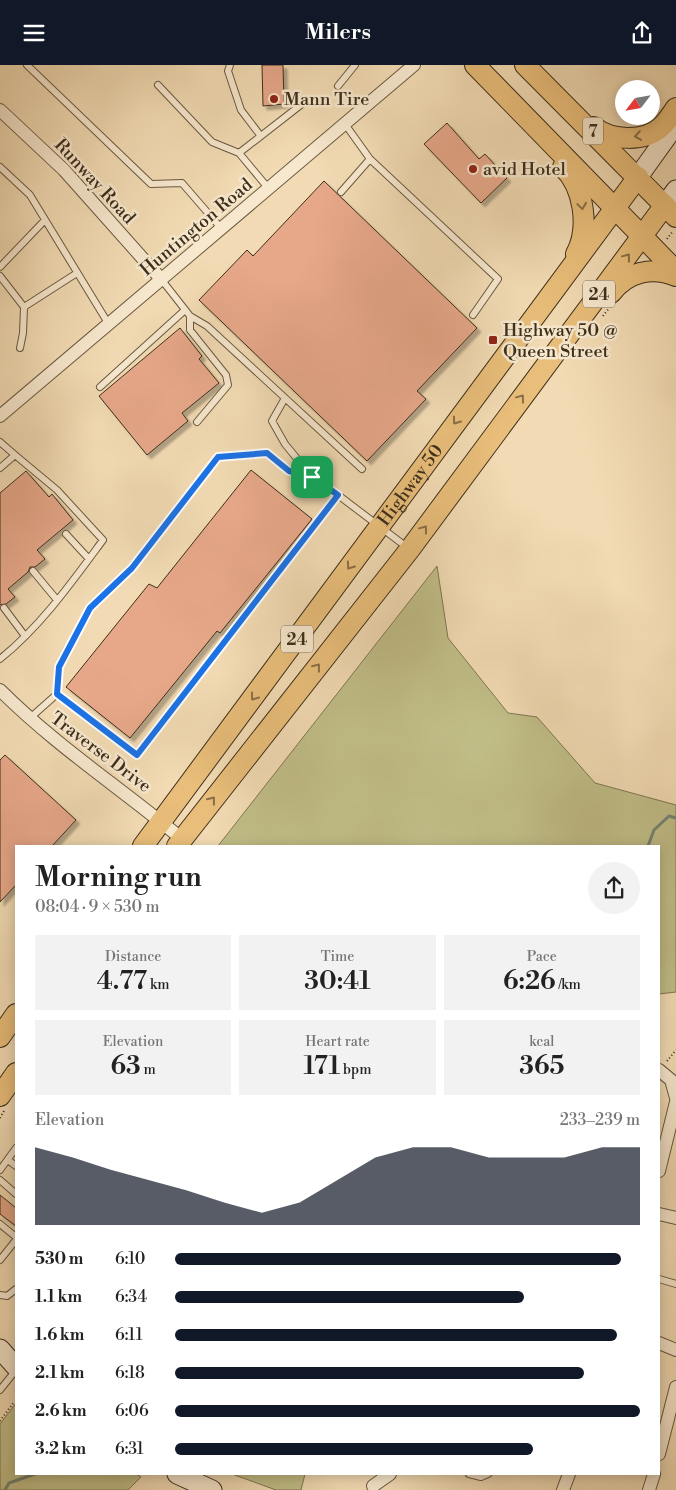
<!DOCTYPE html>
<meta charset="utf-8">
<style>
body{margin:0;font-family:"Libre Bodoni",serif;background:#f2f2f2;color:#222;height:100vh;display:flex;flex-direction:column;font-size:19px;white-space:nowrap}
*{box-sizing:border-box;margin:0}
p{font-size:16px;color:#767676}
.icon{flex:none;width:28px;height:28px;fill:none;stroke:currentColor;stroke-width:2;stroke-linecap:round;stroke-linejoin:round}
.map{position:relative;flex:1;overflow:hidden}
.sheet{position:absolute;left:15px;top:780px;width:645px;height:630px;display:flex;flex-direction:column;background:#fff;border-radius:0px;box-shadow:0 2px 12px #0003}
.sheet>*{flex:none}
.needle{width:32px;rotate:239deg}
.buttons{position:absolute;left:615px;top:15px;display:grid;gap:10px}
.buttons a{display:grid;place-items:center;width:45px;height:45px;border-radius:50%;background:#fff;box-shadow:0 2px 12px #0003;font-size:25px}
.pin{position:absolute;display:grid;place-items:center;width:42px;height:42px;color:#fff;margin:-21px;border-radius:10px;box-shadow:0 2px 8px #0006}
.round{display:grid;place-items:center;flex:none;width:52px;height:52px;border-radius:26px;background:#f2f2f2}
.headline{display:flex;align-items:center;justify-content:space-between;height:85px;padding:0 20px}
h1{font-size:28px;font-weight:600;line-height:38px}
.stats{display:grid;grid-template-columns:repeat(3,1fr);gap:8px;height:85px;padding:5px 20px}
.stats div{display:grid;align-content:center;border-radius:0px;background:#f2f2f2;text-align:center}
.stats b{font-size:25px;font-weight:600}
.stats small{font-size:14px;font-weight:400}
.stats p{font-size:14px}
.chart{height:140px;padding:10px 20px}
.chart p{display:flex;justify-content:space-between}
.chart svg{width:100%;height:90px;margin-top:5px;fill:#111827;opacity:.7}
ul{padding:0 20px;list-style:none;font-size:16px}
li{display:grid;grid-template-columns:80px 60px 1fr;align-items:center;height:38px}
li i{height:12px;border-radius:6px;background:#111827}
header{display:flex;justify-content:space-between;align-items:center;height:65px;padding:0 20px;background:#111827;color:#fff;font-size:22px;font-weight:600}
.map>svg:first-child{display:block}
</style>
<header><svg class="icon" aria-label="menu" viewBox="0 0 24 24"><path d="M4 6h16M4 12h16M4 18h16"/></svg>Milers<svg class="icon" aria-label="share" viewBox="0 0 24 24"><path d="M12 15V3M7 8l5-5 5 5M5 13v7h14v-7"/></svg></header>
<div class="map">
<svg width="676" height="1425" viewBox="0 0 676 1425">
<defs>
<filter id="shadow"><feDropShadow dx="4" dy="4" stdDeviation="1" flood-color="#0004"/></filter>
</defs>
<rect width="100%" height="100%" fill="#f2dbb4"/>
<filter id="stains"><feTurbulence type="fractalNoise" baseFrequency=".004" numOctaves="4"/><feColorMatrix values="0 0 0 0 .2 0 0 0 0 .09 0 0 0 0 .02 0 0 0 .5 -.17"/></filter>
<radialGradient id="worn" r=".72"><stop offset=".6" stop-color="#630" stop-opacity="0"/><stop offset="1" stop-color="#630" stop-opacity=".3"/></radialGradient>
<path fill="#c1be88" stroke="#7f7652" d="M437,501L448,573L508,648L537,652L595,718L676,740V927L659,929V781H218Z
M16,1338V1409H136L141,1412L128,1425H0V1359Z
M232,1409H305L301,1425H276Z"/>
<g fill="none" stroke-linecap="round" stroke-linejoin="round">
<path stroke="#758372" stroke-width="3" d="M648,781L654,765L669,751L676,753
M5,1425L9,1418L35,1409"/>
</g>
<path fill="#e7a88a" stroke="#3d2f1c" filter="url(#shadow)" d="M262,0H283L284,39L263,41Z
M447,58L479,94L485,89L507,113L481,138L424,79Z
M324,116L477,263L417,326L426,334L367,396L199,235L247,185L253,191Z
M180,263L202,291L199,294L219,318L182,348L188,356L147,390L99,331Z
M251,405L312,454L220,568L217,566L130,673L66,622L149,519L157,523Z
M26,406L49,432L52,429L73,455L37,485L45,494L35,502H30L28,507L8,524L15,532L6,539L0,540V428Z
M5,690L76,755L52,781H16V820L0,837V695Z
M0,1130L16,1143V1161L0,1149Z"/>
<g fill="none" stroke-linecap="round" stroke-linejoin="round">
<g stroke="#6a5a42" stroke-width="8">
<path id="lane" d="M27,0L151,119L182,118L221,163
M230,0L228,6L241,45L260,70
M158,20L212,77L239,88
M338,21L355,0
M345,59L370,94L498,214L473,250
M0,102L30,130L108,258
M269,124L239,88L302,39
M341,127L370,94
M0,202L45,155
M0,211L24,242L77,208
M161,214L190,251L207,261L362,404
M190,251V265L226,310L228,320L197,357
M20,283L23,268L24,242
M100,322L185,245
M285,333L272,356L285,379L312,412L338,430
M0,377L15,390L0,403
M66,469L89,494
M33,506L57,535
M4,543L25,571
M0,594C41,561 72,517 103,475L57,425L15,390
M57,629L59,602L90,543L132,503L218,392L267,388L289,406L312,412
M30,653L57,629L137,690L338,430L408,483
M8,1095L16,1101
M0,1105L16,1083
M0,1115L16,1129
M0,1159L16,1172
M0,1195L16,1175
M659,1214L676,1219
M0,1230L7,1231L16,1224
M0,1325L16,1305
M469,1409L481,1412L488,1409"/>
</g>
<g stroke="#6a5a42" stroke-width="14">
<path id="street" d="M0,45L64,105L161,214
M0,351L414,0
M0,625C56,681 122,724 182,774
M659,1005L671,1015L676,1033
M659,1106L676,1037
M659,1149L676,1153
M659,1278L676,1285
M659,1389L676,1322
M373,1421L390,1409
M563,1425L569,1409
M649,1425L654,1409"/>
</g>
<g stroke="#3d2f1c" stroke-width="21">
<path id="secondary" d="M638,112L676,59
M665,140L676,125
M0,1284L16,1302
M177,1409L212,1425"/>
</g>
<g stroke="#3d2f1c" stroke-width="22">
<g id="primary">
<path d="M475,0L676,206"/>
<path d="M525,0L676,152"/>
<path d="M594,62C611,76 645,77 661,62C667,57 671,50 676,43"/>
<path d="M563,102C584,122 590,163 576,189"/>
<path d="M611,228C627,207 652,201 676,211"/>
<path id="s1" d="M143,781L638,112"/>
<path d="M177,781L410,484L665,140"/>
<path d="M0,972L16,949"/>
<path d="M0,1031L16,1008"/>
</g>
</g>
<path stroke="#3d2f1c" stroke-width="2" stroke-dasharray="1 2.5" stroke-linecap="butt" d="M667,174L673,166
M603,251L610,242
M667,996L676,985
M0,1053L4,1046
M0,1356L14,1337"/>
<use href="#lane" stroke="#f7e8ce" stroke-width="6"/>
<use href="#street" stroke="#f7e8ce" stroke-width="12"/>
<use href="#secondary" stroke="#f7e8ce" stroke-width="19"/>
<use href="#primary" stroke="#e9be7a" stroke-width="20"/>
</g>
<defs><path id="oneway-chevron" d="M-2-3.5L2.5 0L-2 3.5" fill="none" stroke-width="1.6" stroke-linecap="round" stroke-linejoin="round" transform="scale(1.25)"/></defs>
<g stroke="#8a6f46">
<use href="#oneway-chevron" transform="translate(638 71) rotate(172)"/>
<use href="#oneway-chevron" transform="translate(582 141) rotate(82)"/>
<use href="#oneway-chevron" transform="translate(627 192) rotate(-53)"/>
<use href="#oneway-chevron" transform="translate(521 333) rotate(-53)"/>
<use href="#oneway-chevron" transform="translate(456 356) rotate(126)"/>
<use href="#oneway-chevron" transform="translate(424 464) rotate(-53)"/>
<use href="#oneway-chevron" transform="translate(350 501) rotate(126)"/>
<use href="#oneway-chevron" transform="translate(317 602) rotate(-52)"/>
<use href="#oneway-chevron" transform="translate(254 632) rotate(126)"/>
<use href="#oneway-chevron" transform="translate(212 735) rotate(-52)"/>
</g>
<g fill="none" stroke-linecap="round" stroke-linejoin="round">
<g stroke="#fff" stroke-width="10">
<path id="route" d="M267,388L289,406L312,412L338,430L137,690L57,629L59,602L90,543L132,503L218,392Z"/>
</g>
<use href="#route" stroke="#1a73e8" stroke-width="6"/>
</g>
<g fill="#8f2418" stroke="#f7e8ce" stroke-width="2">
<circle cx="274" cy="34" r="5"/>
<circle cx="473" cy="104" r="5"/>
<rect x="488" y="270" width="10" height="10" rx="2.5"/>
</g>
<g text-anchor="middle" stroke-width="5" stroke-linejoin="round" paint-order="stroke">
<g fill="#f7e8ce" stroke="#756651" stroke-width="1">
<rect x="583" y="52.5" width="20" height="27" rx="4"/>
<rect x="583" y="215.5" width="32" height="27" rx="4"/>
<rect x="281" y="560.5" width="32" height="27" rx="4"/>
</g>
<g font-size="16" font-weight="bold" fill="#3d2f1c">
<text x="593" y="72">7</text>
<text x="599" y="235">24</text>
<text x="297" y="580">24</text>
</g>
<g font-size="18" fill="#3d2f1c" stroke="#f7e8ce" text-anchor="start">
<text x="284" y="40">Mann Tire</text>
<text x="483" y="110">avid Hotel</text>
<text x="503" y="271">Highway 50 @<tspan x="503" dy="21">Queen Street</tspan></text>
</g>
<g font-size="18" fill="#3d2f1c" stroke="#f7e8ce">
<text transform="translate(95 116) rotate(47)" y="6">Runway Road</text>
<text transform="translate(196 162) rotate(-40)" y="6">Huntington Road</text>
<text dy="6" stroke="none"><textPath href="#s1" startOffset="449">Highway 50</textPath></text>
<text transform="translate(101 687) rotate(37)" y="6">Traverse Drive</text>
</g>
</g>
<rect width="100%" height="100%" filter="url(#stains)"/>
<rect width="100%" height="100%" fill="url(#worn)"/>
</svg>
<div class="buttons">
<a><svg class="needle" viewBox="-14 -14 28 28"><path d="M0-13l5 13h-10z" fill="#e53935"/><path d="M0 13l5-13h-10z" fill="#767676"/></svg></a>
</div>
<div class="pin" style="left:312px;top:412px;background:#1e9e55"><svg class="icon" aria-label="arrive" viewBox="0 0 24 24"><path d="M6 21V4h12l-3 4 3 4H6"/></svg></div>
<section class="sheet">
<div class="headline"><div><h1>Morning run</h1><p>08:04 · 9 × 530 m</p></div><a class="round"><svg class="icon" aria-label="share" viewBox="0 0 24 24"><path d="M12 15V3M7 8l5-5 5 5M5 13v7h14v-7"/></svg></a></div>
<div class="stats">
<div><p>Distance</p><b>4.77<small> km</small></b></div>
<div><p>Time</p><b>30:41</b></div>
<div><p>Pace</p><b>6:26<small> /km</small></b></div>
</div>
<div class="stats">
<div><p>Elevation</p><b>63<small> m</small></b></div>
<div><p>Heart rate</p><b>171<small> bpm</small></b></div>
<div><p>kcal</p><b>365</b></div>
</div>
<div class="chart"><p><span>Elevation</span>233–239 m</p>
<svg viewBox="0 0 160 44" preserveAspectRatio="none"><path d="M0 44V6L10 11L20 17L30 22L40 27L50 33L60 38L70 33L80 22L90 11L100 6L110 6L120 11L130 11L140 11L150 6L160 6V44z"/></svg>
</div>
<ul>
<li><b>530 m</b>6:10<i style="width:96%"></i></li>
<li><b>1.1 km</b>6:34<i style="width:75%"></i></li>
<li><b>1.6 km</b>6:11<i style="width:95%"></i></li>
<li><b>2.1 km</b>6:18<i style="width:88%"></i></li>
<li><b>2.6 km</b>6:06<i style="width:100%"></i></li>
<li><b>3.2 km</b>6:31<i style="width:77%"></i></li>
</ul>
</section>
</div>
